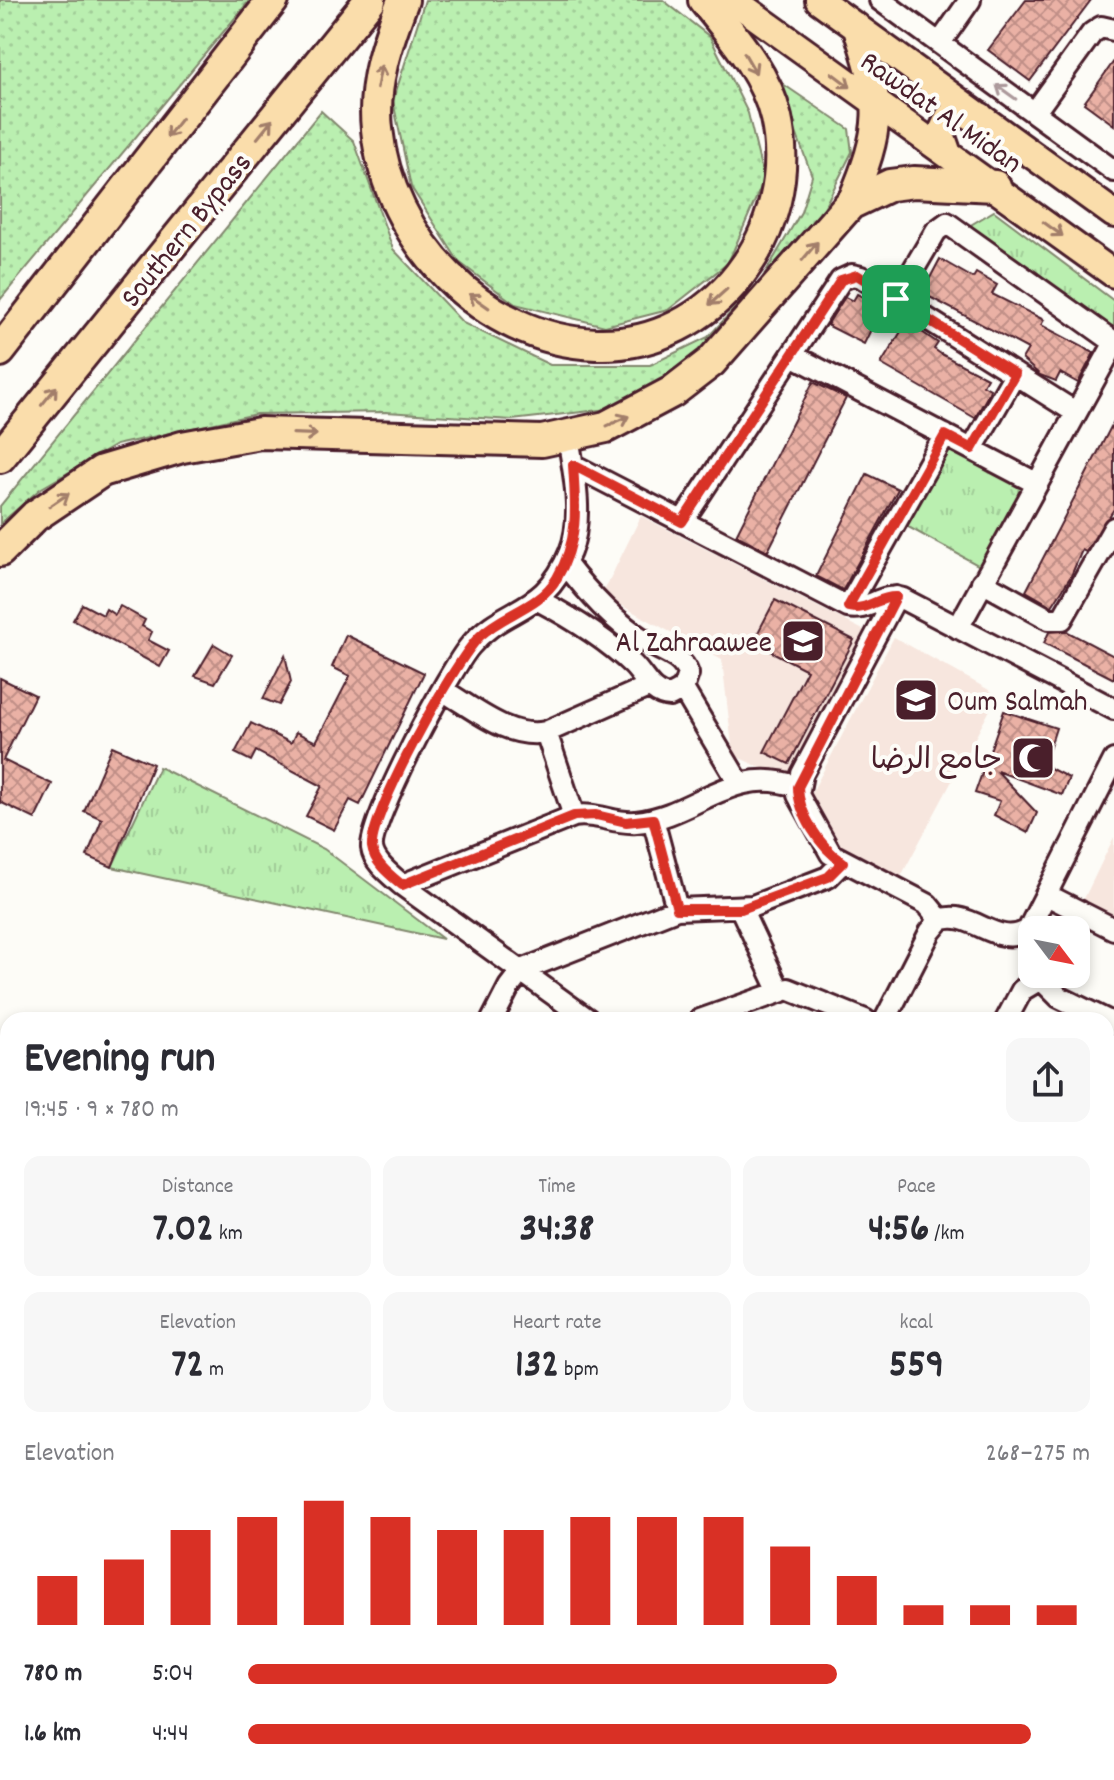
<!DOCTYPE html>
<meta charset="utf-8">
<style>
body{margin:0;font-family:Dekko,"Playpen Sans Arabic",sans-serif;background:#f7f7f7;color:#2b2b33;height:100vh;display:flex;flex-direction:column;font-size:30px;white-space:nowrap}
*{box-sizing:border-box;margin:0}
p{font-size:26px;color:#7c7c81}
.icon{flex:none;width:44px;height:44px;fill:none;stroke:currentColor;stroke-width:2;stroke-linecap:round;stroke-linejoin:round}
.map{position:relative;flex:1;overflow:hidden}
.sheet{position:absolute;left:0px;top:1012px;width:1114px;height:768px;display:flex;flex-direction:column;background:#fff;border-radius:24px 24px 0 0;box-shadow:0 4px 12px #0003}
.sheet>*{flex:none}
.needle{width:52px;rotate:122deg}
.tools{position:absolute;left:1018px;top:916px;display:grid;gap:16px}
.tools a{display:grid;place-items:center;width:72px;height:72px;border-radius:16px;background:#fff;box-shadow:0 4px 12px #0003;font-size:40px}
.pin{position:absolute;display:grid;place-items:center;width:68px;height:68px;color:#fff;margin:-34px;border-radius:16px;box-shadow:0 4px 12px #0006}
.round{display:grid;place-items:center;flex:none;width:84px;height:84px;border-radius:16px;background:#f7f7f7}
.summary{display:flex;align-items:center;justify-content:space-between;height:136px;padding:0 24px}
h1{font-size:44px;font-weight:700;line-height:60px}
.metrics{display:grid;grid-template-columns:repeat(3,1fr);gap:12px;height:136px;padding:8px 24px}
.metrics div{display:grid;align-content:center;border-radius:16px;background:#f7f7f7;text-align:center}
.metrics b{font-size:40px;font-weight:700}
.metrics small{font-size:22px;font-weight:400}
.metrics p{font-size:22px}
.chart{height:224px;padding:16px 24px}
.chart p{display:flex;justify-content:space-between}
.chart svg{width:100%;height:144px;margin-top:8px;stroke:#d93025;stroke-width:6}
ul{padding:0 24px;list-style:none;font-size:26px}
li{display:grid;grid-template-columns:128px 96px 1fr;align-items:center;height:60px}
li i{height:20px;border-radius:10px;background:#d93025}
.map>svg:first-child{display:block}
</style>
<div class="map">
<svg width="1114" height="1780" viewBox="0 0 1114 1780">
<defs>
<pattern id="grass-dots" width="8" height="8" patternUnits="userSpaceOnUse" patternTransform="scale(2)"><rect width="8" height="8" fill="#baefb0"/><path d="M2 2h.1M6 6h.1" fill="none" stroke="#a1cc98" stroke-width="1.8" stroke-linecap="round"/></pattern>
<pattern id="park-tufts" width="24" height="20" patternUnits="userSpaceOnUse" patternTransform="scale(2)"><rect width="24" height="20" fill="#baefb0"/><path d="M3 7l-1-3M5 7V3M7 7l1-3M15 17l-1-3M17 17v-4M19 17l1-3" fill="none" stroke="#a1cc98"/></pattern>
<pattern id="building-cross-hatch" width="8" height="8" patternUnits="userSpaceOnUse" patternTransform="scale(2)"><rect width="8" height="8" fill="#eab1a5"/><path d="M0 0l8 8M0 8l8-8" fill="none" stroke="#c08f87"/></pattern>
</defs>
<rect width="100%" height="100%" fill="#fdfcf7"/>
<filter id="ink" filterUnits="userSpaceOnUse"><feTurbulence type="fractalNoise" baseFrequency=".0125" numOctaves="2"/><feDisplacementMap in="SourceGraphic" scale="16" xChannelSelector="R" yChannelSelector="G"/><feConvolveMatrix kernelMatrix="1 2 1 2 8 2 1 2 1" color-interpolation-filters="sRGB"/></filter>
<g filter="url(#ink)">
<path fill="#f7e6de" d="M641,516L871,634L797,784L733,755L722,660L602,595Z
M894,637L998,695L899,880L826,844L810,796Z
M1114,837V926L1079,909Z"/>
<path fill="url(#grass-dots)" stroke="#82876e" stroke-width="2" d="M0,0H250L0,300Z
M425,0H663L710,37L748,113L764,180L728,263L668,310L605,326L515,304L459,262L411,187L393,101Z
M777,80L849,129L852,152L817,222L730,331L685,366L617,408L512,420L386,412L256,414L116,445L40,489L0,524V506L321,111L354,141L393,249L463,323L550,365H650L708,337L761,280L801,212L812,176Z"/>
<path fill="url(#park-tufts)" stroke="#82876e" stroke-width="2" d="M994,211L1114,301V342L959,232Z
M945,442L1030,489L985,569L901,523Z
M159,767L324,849L443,939L112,867Z
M1106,1149L1114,1153V1242L1106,1238Z
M510,1772H645L660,1780H506Z"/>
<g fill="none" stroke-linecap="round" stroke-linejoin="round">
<path stroke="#7490a1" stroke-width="6" d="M0,1312L8,1309"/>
</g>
<path fill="url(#building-cross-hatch)" stroke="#4a1f2b" stroke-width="2" d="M1026,0H1091L1030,81L988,50Z
M1114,61V125L1084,103Z
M940,259L973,278L976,273L997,285L992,294L1044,320L1041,325L1094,353L1078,383L1060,373L1056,381L1040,375L1022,359L1028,349L922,293Z
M857,294L882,307L864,344L827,325L845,297L853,301Z
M907,322L938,343L934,349L941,354L987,378L983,385L990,389L988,395L975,418L881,364Z
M813,382L846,398L768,551L736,535Z
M1114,421V509L1086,552L1082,550L1071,576L1052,606L1026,591Z
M867,474L898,489L843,590L816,576Z
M775,600L854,640L789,764L764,752L807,670L753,642Z
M82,604L103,615L106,609L115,615L120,606L145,620L142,626L152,632L148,640L169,651L160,667L73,620Z
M1066,631L1114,656V679L1044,643L1049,632Z
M346,635L424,673L360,805L350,800L334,830L306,816L322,786L256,751L251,761L235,753L251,723L291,743L296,732L316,742L350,676L332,667Z
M214,644L232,655L215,683L195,676Z
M285,655L291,682L279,705L263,699Z
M0,678L35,695L3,760L52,784L35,819L0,802Z
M1004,711L1056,728L1044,765L1069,778L1062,795L997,771L1037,813L1028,833L994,815L1000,801L975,793Z
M112,746L153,764L112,867L87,856L102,819L84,811Z"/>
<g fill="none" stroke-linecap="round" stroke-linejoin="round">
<g stroke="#4a1f2b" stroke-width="26">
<path id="minor" d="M880,0L1114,171
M940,43L970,0
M1035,112L1092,33L1101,27L1114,30
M896,299L936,231L947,223L1114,342
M792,355L1036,483
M568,437C574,473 584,518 570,552C544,616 505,604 470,646C450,669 369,822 372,848C374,863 391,875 402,885L589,1020
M972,449L1015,374
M573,465L848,607C869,612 881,592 903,599L1114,709
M682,522L841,280L852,275L861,277L1075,412
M982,582L1049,619H1062L1114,528
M896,597L802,774L798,795L831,854L927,904L940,920
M538,600C572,618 605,638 633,665C645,677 651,695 670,696L683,689L688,674C682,655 660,651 645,641C613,621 588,593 565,563
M848,607L945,435
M958,628L1114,344
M683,689L739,783
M444,691C473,708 510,740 546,732L650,686
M546,732L574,816
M653,819L677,909
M402,885L574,816C596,812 614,824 636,822C696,816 732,763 798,787
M1047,895L1114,929
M741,909L779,990
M1070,930L1079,911
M1043,981L1059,997L1114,1024
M492,1020L509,987L522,970L677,909L753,906L828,877L843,862
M700,1020L788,989L865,1020
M885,1020L930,932L940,920C972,908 996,950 1028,930L1114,760
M1006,1020L1022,990L1049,974
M1106,1116L1114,1120
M1106,1293L1114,1280
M1106,1331L1114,1335
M0,1337L8,1336
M1106,1423L1114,1412
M988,1772L1000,1780
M321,1780L324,1772
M846,1780L850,1772"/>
</g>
<g stroke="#4a1f2b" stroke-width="32">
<path id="major" d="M733,0L1114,274
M819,0L1114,214
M948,154L941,134L949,117L958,114L980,116
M850,204C883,127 883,105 856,26"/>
</g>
<g stroke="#4a1f2b" stroke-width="36">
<path id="highway" d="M403,0C387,42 372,84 377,129C388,239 483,340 596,344C714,348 801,230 776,118C766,73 732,35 704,0
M0,351L273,0
M0,457L370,0
M0,551L35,516L102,471L182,447L260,433L542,441L606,427L672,392L711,362L850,204L890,185L914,182L995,186"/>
</g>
<use href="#minor" stroke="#fdfcf7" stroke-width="20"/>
<use href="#major" stroke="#faddab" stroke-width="26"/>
<use href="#highway" stroke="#faddab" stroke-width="30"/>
</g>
<defs><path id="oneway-shaft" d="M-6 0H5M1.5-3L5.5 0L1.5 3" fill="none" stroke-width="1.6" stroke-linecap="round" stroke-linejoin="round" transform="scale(2)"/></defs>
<g stroke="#a27e6b">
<use href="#oneway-shaft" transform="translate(750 63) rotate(60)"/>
<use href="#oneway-shaft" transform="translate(379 77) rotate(-79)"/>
<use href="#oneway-shaft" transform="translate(841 80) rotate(37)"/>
<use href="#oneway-shaft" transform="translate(174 128) rotate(128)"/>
<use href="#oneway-shaft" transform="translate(265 129) rotate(-51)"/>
<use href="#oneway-shaft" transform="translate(1053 229) rotate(36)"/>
<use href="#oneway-shaft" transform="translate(810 251) rotate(-50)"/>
<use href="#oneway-shaft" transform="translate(718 297) rotate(138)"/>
<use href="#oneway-shaft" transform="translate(479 301) rotate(-145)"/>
<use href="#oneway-shaft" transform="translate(49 396) rotate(-51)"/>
<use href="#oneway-shaft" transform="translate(618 421) rotate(-24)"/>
<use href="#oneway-shaft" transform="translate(305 434) rotate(2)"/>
<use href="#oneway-shaft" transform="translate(59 500) rotate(-34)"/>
</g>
<use stroke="#ac999b" href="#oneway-shaft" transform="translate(1006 92) rotate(-144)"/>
</g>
<g fill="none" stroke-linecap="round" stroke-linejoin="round" filter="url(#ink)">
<g stroke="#fff" stroke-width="16">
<path id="route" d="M857,275L1015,374L972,449L945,435L848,607C867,612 878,596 896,597L798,787C798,813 821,849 843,862L828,877L741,909H677L653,819L626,822L596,815L574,816L402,885C390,875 374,863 372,847C369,816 455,660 480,636C504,613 539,608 557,578C579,541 576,507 573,465L682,522L841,280Z"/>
</g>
<use href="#route" stroke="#d93025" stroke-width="10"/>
</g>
<defs>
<g id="school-square" transform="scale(2.3)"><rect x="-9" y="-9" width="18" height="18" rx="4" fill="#4a1f2b" stroke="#fdfcf7"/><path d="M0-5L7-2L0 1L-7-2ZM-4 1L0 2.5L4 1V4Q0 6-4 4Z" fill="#fff"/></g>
<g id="mosque-square" transform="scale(2.3)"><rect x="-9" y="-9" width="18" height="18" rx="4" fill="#4a1f2b" stroke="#fdfcf7"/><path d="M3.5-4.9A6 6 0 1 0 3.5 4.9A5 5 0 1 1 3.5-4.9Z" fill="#fff"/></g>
</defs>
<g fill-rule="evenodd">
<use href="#school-square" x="803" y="641"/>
<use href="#school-square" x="916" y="700"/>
<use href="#mosque-square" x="1033" y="758"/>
</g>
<g text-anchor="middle" stroke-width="8" stroke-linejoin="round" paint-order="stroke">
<g font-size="30" fill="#4a1f2b" stroke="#fdfcf7">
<text transform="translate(942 111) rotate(35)" y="10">Rawdat Al Midan</text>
<text transform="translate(185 229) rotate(-51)" y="10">Southern Bypass</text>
</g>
<g font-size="30" fill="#4a1f2b" stroke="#fdfcf7" text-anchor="end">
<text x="772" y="651">Al Zahraawee</text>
<text x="947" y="710" text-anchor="start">Oum Salmah</text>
<text x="1002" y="768">جامع الرضا</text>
</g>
</g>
</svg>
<div class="tools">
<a><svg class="needle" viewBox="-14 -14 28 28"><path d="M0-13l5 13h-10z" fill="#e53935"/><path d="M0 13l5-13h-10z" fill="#7c7c81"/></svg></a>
</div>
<div class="pin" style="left:896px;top:299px;background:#1e9e55"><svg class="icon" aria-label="arrive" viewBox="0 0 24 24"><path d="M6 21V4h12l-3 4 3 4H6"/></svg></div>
<section class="sheet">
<div class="summary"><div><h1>Evening run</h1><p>19:45 · 9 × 780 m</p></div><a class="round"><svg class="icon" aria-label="share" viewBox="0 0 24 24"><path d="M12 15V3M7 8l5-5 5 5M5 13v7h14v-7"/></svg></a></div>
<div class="metrics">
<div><p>Distance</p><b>7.02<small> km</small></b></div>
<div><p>Time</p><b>34:38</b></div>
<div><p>Pace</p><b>4:56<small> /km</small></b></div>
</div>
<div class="metrics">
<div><p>Elevation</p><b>72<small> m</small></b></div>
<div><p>Heart rate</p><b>132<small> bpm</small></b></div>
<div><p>kcal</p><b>559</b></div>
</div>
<div class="chart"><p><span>Elevation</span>268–275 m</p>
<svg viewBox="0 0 160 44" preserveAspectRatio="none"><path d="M5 44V29M15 44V24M25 44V15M35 44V11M45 44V6M55 44V11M65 44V15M75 44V15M85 44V11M95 44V11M105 44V11M115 44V20M125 44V29M135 44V38M145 44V38M155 44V38"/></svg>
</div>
<ul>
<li><b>780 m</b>5:04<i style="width:70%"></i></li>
<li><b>1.6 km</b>4:44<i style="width:93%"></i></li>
</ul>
</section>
</div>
